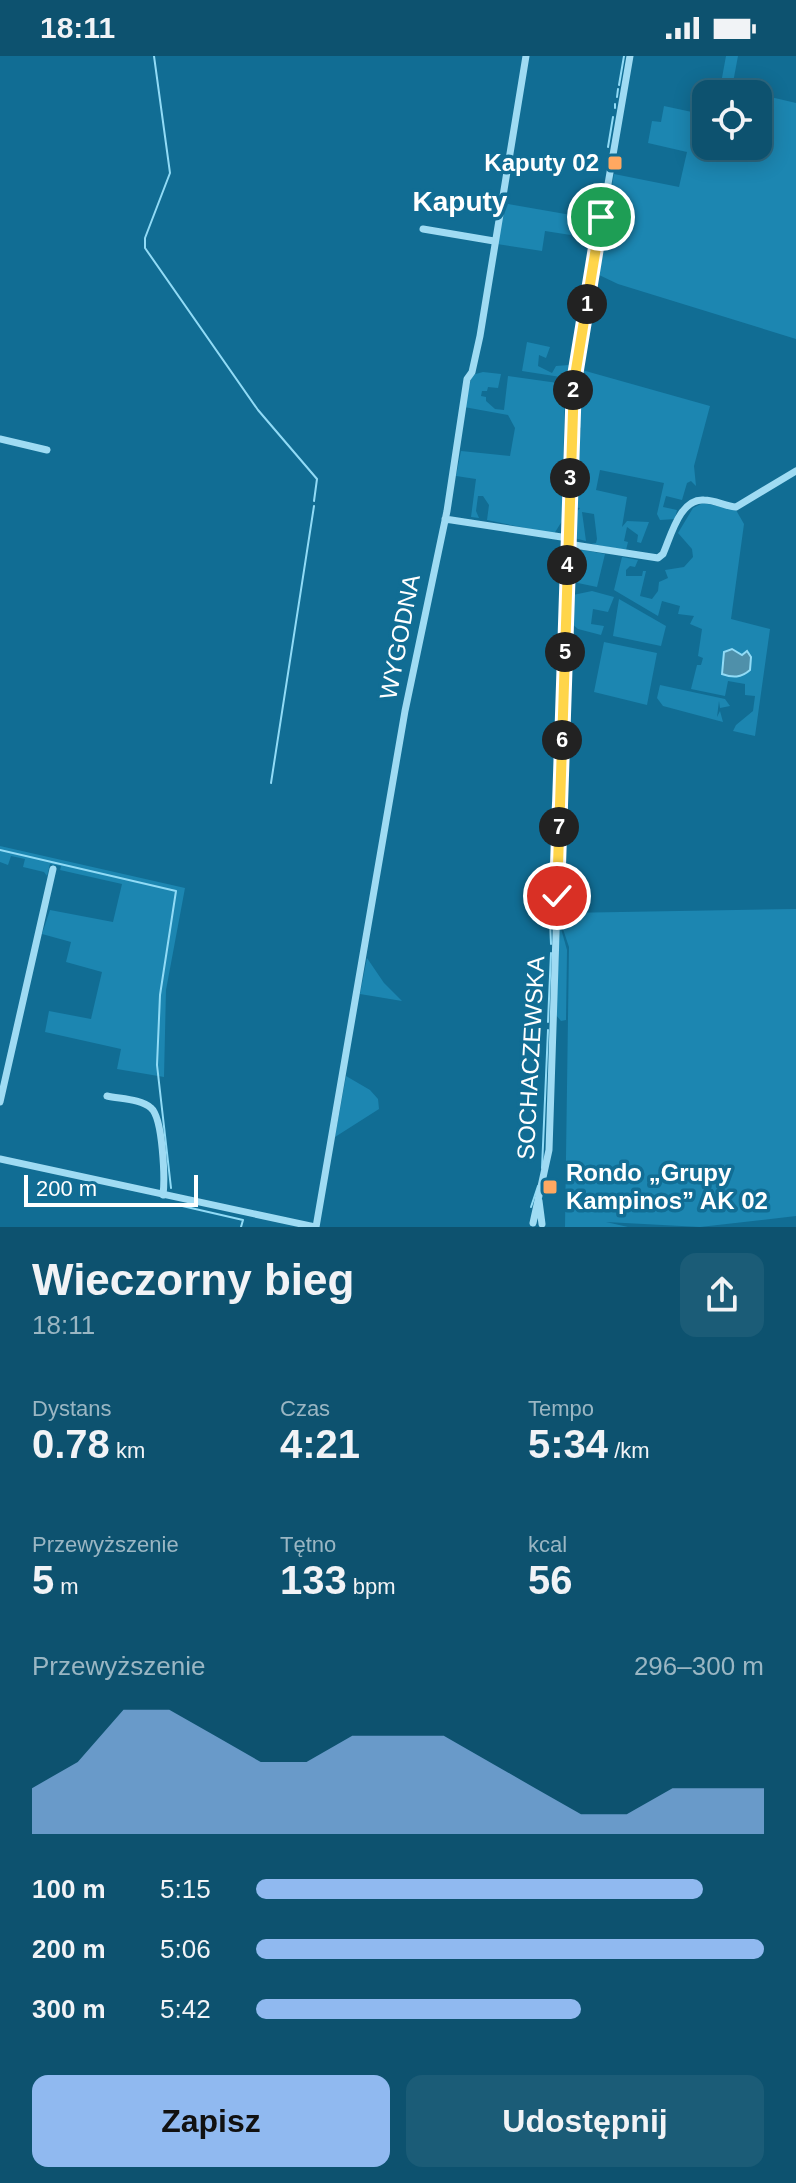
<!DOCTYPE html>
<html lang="pl">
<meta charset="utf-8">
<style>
body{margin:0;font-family:Helvetica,sans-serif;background:#1b5c77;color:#f1f3f6;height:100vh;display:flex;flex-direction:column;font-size:30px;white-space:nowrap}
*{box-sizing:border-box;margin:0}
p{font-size:26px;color:#9ab6c3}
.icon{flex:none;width:44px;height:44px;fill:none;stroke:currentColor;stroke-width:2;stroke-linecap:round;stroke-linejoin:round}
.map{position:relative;height:1171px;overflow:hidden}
.drawer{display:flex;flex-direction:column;background:#0d526f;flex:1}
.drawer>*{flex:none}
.buttons{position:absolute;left:692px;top:24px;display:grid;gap:16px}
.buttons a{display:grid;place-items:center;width:80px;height:80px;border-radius:16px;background:#0d526f;box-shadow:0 4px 20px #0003,0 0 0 2px #2d6982;font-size:40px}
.scale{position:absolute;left:24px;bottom:20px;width:174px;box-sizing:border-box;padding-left:8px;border:4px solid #fff;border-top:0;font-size:22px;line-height:28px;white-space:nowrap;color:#fff;-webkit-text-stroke:6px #116d94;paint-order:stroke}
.pin{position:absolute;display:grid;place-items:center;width:68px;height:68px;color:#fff;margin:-34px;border:4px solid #fff;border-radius:50%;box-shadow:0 2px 8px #0007}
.km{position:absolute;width:40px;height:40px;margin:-20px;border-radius:50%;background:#222;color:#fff;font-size:22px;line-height:40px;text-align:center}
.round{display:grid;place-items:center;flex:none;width:84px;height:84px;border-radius:16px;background:#1b5c77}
.head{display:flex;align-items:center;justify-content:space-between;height:136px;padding:0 32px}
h1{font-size:44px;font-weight:800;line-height:60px}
.figures{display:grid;grid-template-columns:repeat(3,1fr);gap:12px;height:136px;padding:8px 32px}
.figures div{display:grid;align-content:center}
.figures b{font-size:40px;font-weight:800}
.figures small{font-size:22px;font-weight:400}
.figures p{font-size:22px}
.chart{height:224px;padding:16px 32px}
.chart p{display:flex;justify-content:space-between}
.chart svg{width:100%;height:144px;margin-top:8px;fill:#90b9f0;opacity:.7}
.button{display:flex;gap:16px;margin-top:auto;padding:16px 32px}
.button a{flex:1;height:92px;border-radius:16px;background:#90b9f0;color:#111;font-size:32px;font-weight:800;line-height:92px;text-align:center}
.button a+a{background:#1b5c77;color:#f1f3f6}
ul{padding:0 32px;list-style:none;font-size:26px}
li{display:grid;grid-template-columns:128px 96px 1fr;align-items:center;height:60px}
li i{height:20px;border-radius:10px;background:#90b9f0}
.status{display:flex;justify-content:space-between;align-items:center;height:56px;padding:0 40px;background:#0d526f;direction:ltr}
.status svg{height:22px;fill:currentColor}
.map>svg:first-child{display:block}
</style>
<div class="status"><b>18:11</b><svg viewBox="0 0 49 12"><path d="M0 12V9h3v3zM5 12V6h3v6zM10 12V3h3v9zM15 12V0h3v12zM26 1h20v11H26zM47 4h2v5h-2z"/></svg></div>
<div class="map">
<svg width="796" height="1171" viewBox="0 0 796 1171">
<rect width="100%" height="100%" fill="#116d94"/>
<path fill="#1c86b1" d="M726,0H738L732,32L796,47V283L618,228L597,218L614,118L679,131L687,96L648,87L652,65L661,66L664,50L706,59V90H758V38H719Z
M503,147L594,163L590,182L545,175L542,195L497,188Z
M527,286L550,291L546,302L539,299L538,310L552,317L556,310L569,309L567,322L522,315Z
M582,314L710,350L694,410L696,430L691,425L687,427L682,444L666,440L663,451L677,454L675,463L660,464L657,458L664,427L600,414L596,434L627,441L622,471L627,465L649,466L641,487L637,486L638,479L627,471L624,485L628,486L626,494L591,488L596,487L597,483L594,458L582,456L586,485L574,482L575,458L580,452L572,451L573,404L577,403L581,372L578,370Z
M483,316L501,318L498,332L488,331L487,335H482L481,340L486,341V345L495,353L504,354L508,320L565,328L562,465L554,478L487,464L489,449L483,440H478L476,455L479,462L471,461L476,423L456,420L461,395L510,400L515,372L508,359L464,351L472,319Z
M703,447L736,454L744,468L731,563L770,573L755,680L733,675L736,669L753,655L755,640L745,639V628L728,625L725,640L691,633L697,609H701L703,602L698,600L702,573L690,568L694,560L678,558L680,550L662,545L658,560L614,534L622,501L638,504L635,511L630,510L626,514V520H642L643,515H646L640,540L652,543L658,535L659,526L668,522L665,514L684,511L693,501L692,493L678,477L693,452Z
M583,494L605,498L597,531L573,526L574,498Z
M592,535L614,541L608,556L593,553L591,568L604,570L601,579L578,573L572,568L573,539Z
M619,543L666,570L661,590L613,580Z
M604,586L657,597L647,649L594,636Z
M660,629L725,643L730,650L720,652L719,645L717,661L720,655L723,666L663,650L657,642Z
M0,790L185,832L166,934L164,1021L117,1013L121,993L45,976L49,955L91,963L102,916L66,906L71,886L42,878L50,854L113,866L122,828L60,814L61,810L50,808L47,820L44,816L23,811L25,803L11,800L8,809L0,806Z
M796,853V1160L700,1171L606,1166L628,1171H565L569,891L563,873L564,857Z
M560,869L567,894L566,964L561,965L556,959Z
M367,902L384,927L402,945L360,938Z
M346,1020L370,1034L378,1043L379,1053L335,1081Z"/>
<path fill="#4f90aa" stroke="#91dbf6" stroke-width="2" d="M732,593L742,599L747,595L751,601L750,614C741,622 733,622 722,618L724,596Z"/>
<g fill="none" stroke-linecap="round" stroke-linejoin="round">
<path stroke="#91dbf6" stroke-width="2" d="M154,0L170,117L145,182V192L258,354L317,423L314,445
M619,29L624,0
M617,41L618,33
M615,52V48
M608,91L613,61
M594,170L595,165
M592,182L593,176
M575,284L582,241
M566,385L568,335
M564,479L566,392
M561,581L563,485
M559,641L560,588
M558,662L559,647
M556,723L558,671
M271,727L314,450
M552,767L553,747
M552,780V772
M552,792V786
M0,794L176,835L160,939L157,1009L171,1132
M550,865L551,888
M548,966L551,897
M542,1112L548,974
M178,1149L243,1164L241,1171
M531,1151L538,1130"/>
<path stroke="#4f90aa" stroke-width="6" d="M583,295L595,227
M577,346L580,310
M571,524L572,497
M570,565L571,539
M568,630L569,584"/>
<path stroke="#9fdbf3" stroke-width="7" d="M423,173L494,185
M0,383L47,394
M445,463L568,482
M568,488L658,502L663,498C671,480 680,442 704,444C715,444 725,450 736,451L796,415
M107,1040C120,1043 141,1043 151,1052C163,1062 165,1123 163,1139
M0,1046L53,813
M0,1103L315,1171
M539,1145L542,1168
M533,1167L549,1094L574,326L630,0
M316,1171L405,655L447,455L467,323L472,316L480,280L526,0"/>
</g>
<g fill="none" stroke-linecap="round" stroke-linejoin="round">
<g stroke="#fff" stroke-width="16">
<path id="route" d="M557,840L574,326L601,161"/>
</g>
<use href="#route" stroke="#ffd54a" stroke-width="10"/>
</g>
<g fill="#ffa861" stroke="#116d94" stroke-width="3">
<rect x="607" y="99" width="16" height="16" rx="4"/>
<rect x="542" y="1123" width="16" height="16" rx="4"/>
</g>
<g text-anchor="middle" stroke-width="7" stroke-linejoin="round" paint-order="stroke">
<g font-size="24" font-weight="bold" fill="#fff" stroke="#116d94" text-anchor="end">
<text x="599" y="115">Kaputy 02</text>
<text x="566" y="1125" text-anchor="start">Rondo „Grupy<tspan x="566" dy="28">Kampinos” AK 02</tspan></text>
</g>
<g font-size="24" fill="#fff" stroke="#116d94">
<text transform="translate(400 581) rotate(-79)" y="8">WYGODNA</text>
<text transform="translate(531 1002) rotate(-87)" y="8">SOCHACZEWSKA</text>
</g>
<g font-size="28" font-weight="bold" fill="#fff" stroke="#116d94">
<text x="460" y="155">Kaputy</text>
</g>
</g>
</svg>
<div class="buttons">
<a><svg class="icon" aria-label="locate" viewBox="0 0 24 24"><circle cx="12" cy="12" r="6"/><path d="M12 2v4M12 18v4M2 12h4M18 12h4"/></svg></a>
</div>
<div class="scale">200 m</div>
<div class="pin" style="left:601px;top:161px;background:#1e9e55"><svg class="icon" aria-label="arrive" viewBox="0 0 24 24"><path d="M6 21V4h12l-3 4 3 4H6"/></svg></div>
<div class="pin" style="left:557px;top:840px;background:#d93025"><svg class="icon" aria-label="check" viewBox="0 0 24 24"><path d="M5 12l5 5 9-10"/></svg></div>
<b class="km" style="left:587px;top:248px">1</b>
<b class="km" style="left:573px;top:334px">2</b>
<b class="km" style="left:570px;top:422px">3</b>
<b class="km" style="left:567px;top:509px">4</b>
<b class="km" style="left:565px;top:596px">5</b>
<b class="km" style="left:562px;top:684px">6</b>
<b class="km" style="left:559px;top:771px">7</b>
</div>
<section class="drawer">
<div class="head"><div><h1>Wieczorny bieg</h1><p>18:11</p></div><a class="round"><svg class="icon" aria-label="share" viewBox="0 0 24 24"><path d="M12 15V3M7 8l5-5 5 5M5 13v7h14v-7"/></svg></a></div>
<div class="figures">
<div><p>Dystans</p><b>0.78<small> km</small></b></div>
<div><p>Czas</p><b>4:21</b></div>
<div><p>Tempo</p><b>5:34<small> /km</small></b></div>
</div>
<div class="figures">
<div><p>Przewyższenie</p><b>5<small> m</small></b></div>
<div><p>Tętno</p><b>133<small> bpm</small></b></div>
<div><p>kcal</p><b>56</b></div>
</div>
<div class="chart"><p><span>Przewyższenie</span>296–300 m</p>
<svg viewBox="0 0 160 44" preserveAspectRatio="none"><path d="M0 44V30L10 22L20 6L30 6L40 14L50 22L60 22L70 14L80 14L90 14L100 22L110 30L120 38L130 38L140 30L150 30L160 30V44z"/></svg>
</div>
<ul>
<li><b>100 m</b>5:15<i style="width:88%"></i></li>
<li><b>200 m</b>5:06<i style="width:100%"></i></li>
<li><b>300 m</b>5:42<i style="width:64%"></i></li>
</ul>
<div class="button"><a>Zapisz</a><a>Udostępnij</a></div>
</section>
